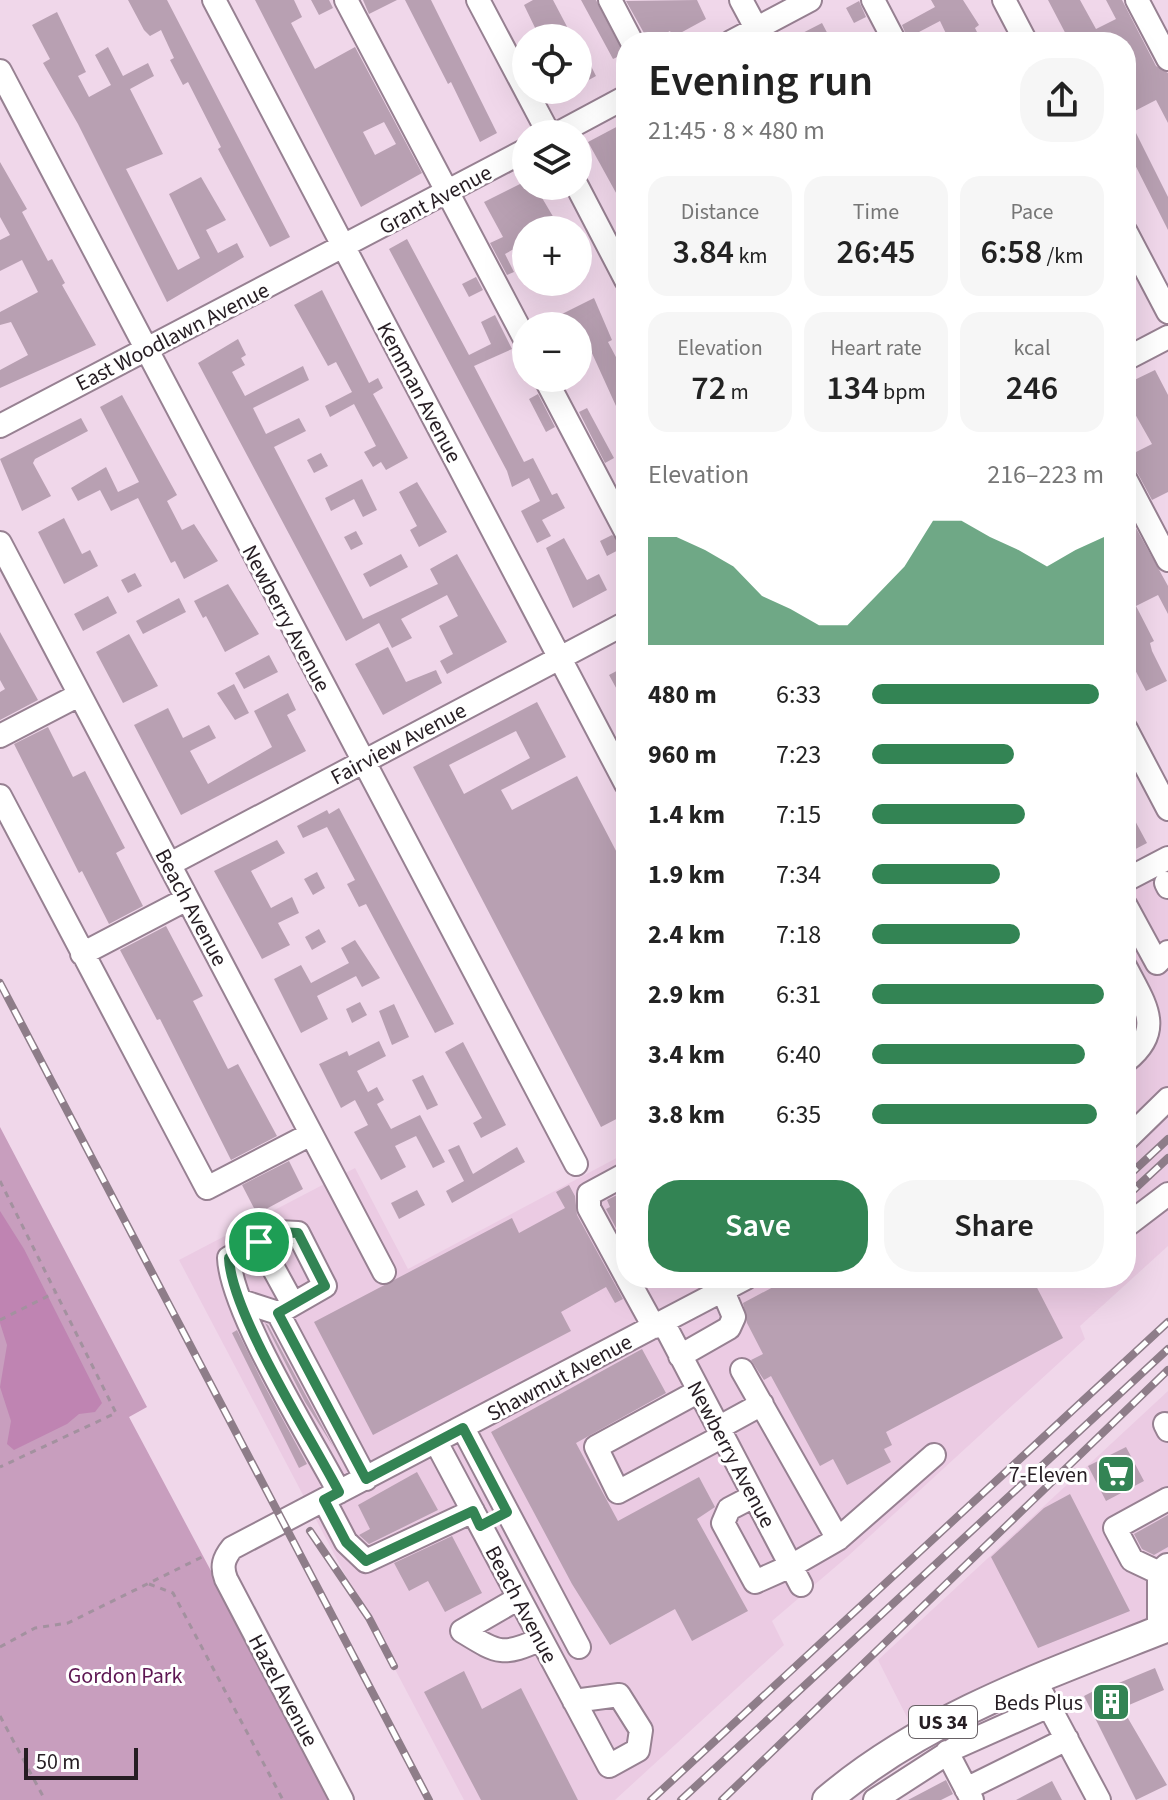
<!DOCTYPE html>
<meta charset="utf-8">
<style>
body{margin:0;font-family:"Source Sans 3",sans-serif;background:#f6f6f6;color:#222;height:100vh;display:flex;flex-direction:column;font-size:30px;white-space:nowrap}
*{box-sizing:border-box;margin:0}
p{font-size:26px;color:#767676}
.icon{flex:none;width:44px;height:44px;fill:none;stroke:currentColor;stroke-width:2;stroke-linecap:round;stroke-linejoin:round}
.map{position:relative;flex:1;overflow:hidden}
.side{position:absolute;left:616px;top:32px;width:520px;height:1256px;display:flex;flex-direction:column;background:#fff;border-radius:32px;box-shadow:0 8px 32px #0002}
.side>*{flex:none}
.controls{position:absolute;left:512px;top:24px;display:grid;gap:16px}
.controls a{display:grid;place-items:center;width:80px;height:80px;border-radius:50%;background:#fff;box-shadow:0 8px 32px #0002;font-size:40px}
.scale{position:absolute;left:24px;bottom:20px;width:114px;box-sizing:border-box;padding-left:8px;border:4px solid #261d23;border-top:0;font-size:22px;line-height:28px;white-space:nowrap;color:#261d23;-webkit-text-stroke:6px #fff;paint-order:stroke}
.pin{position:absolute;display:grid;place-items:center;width:68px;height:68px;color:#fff;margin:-34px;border:4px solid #fff;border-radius:50%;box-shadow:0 2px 8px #0007}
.round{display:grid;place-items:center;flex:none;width:84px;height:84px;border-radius:32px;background:#f6f6f6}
.overview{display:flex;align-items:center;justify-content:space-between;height:136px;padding:0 32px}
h1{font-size:44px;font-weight:600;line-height:60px}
.figures{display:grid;grid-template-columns:repeat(3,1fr);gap:12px;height:136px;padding:8px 32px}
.figures div{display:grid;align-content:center;border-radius:20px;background:#f6f6f6;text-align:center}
.figures b{font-size:34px;font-weight:600}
.figures small{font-size:22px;font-weight:400}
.figures p{font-size:22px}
.chart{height:224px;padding:16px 32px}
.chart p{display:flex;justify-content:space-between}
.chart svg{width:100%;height:144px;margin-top:8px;fill:#338454;opacity:.7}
.button{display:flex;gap:16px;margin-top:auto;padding:16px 32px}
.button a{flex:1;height:92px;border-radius:32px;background:#338454;color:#fff;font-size:32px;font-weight:600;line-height:92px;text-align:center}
.button a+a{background:#f6f6f6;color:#222}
ul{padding:0 32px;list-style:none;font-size:26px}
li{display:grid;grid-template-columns:128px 96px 1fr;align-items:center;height:60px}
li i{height:20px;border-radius:10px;background:#338454}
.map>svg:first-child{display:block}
</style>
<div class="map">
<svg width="1168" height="1800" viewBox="0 0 1168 1800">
<rect width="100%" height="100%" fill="#f0d7ea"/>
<path fill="#ebcbe3" d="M1168,866V1246L1080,1326L1085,1339L847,1557L772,1621L784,1645L615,1800H464L179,1260L355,1168L408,1269L626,1153V1278H1126V888Z
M1168,1391V1627L916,1735L878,1660Z"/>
<path fill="#c89ebe" d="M0,1127L147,1407L129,1417L333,1800H0Z"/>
<path fill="#bf84b2" d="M0,1211L24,1249L102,1403L95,1412L79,1414L67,1424L14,1450L7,1444L11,1421L0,1387L7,1345L0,1323Z"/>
<path fill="#b8a0b2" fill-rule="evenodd" d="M128,0H167L290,237L270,247L218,149L221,147L188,82L183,85L170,60L174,58L161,30L150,36L144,30Z
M255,0H294L302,17L291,23L315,69L355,47L422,173L361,207ZM384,122L396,144L375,155L363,132Z
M311,0H329L333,8L319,15Z
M363,0H397L369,14Z
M405,0H431L497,133L480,142L451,82L448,84Z
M533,0H553L573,38H540L524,5Z
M581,0H596L624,54L613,59Z
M697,0L706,19L673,37L670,31L649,42L626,1Z
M931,0H963L979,25L975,28L982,42H950L940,21L919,32L922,42H909L902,25L935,7Z
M1048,0H1080L1096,29L1116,19L1106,0H1122L1156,66L1168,73V123L1156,100L1127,115L1168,197V230L1126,147V42H1070Z
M859,1L866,17L854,23L846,8Z
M57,12L86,72L78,76L89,97L111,85L95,55L108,47L123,76L148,63L154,76L130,89L163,154L126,169L178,270L200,258L169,194L201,177L226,220L206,230L218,253L237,243L244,257L167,302L78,124L43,63L50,59L32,25Z
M822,23L832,42H785Z
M591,66L596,76L578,86V73Z
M622,124L626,132V211L588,142Z
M0,162L27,209L22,212L48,261L52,259L65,283L62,285L96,345L0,388V370L28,355L11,322L0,325V312L38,292L22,260L0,271V240L10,235L0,217Z
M526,181V186H535L561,230H526V242L505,254L514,272L507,275L490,243L503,237L484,202Z
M407,239L469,355L491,344L481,322L495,315L512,349L474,366L524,462L533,458L552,495L557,493L565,508L542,520L551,536L537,543L521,511L540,501L529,478L512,487L507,471L389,249Z
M476,277L483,290L469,297L462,284Z
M322,290L369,383L378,378L383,388L373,394L408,458L386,470L381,462L373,467L364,452L376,446L354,404L330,417L325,406L352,392L336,362L328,366L294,305Z
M594,298L612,340L608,342L626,376V400L616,406L591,351L582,356L578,349V326H566L560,315Z
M238,339L246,355L241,358L245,365L232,372L245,396L303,366L309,380L253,408L266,434L299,418L306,431L274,447L363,619L438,584L430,569L457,554L507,642L447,674L440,661L453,654L439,626L458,616L447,595L401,619L412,638L392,648L379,623L346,641L198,363Z
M1155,370L1168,395V492L1152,500L1138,474L1126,461V457L1152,444L1126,398V384Z
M538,394L555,427L546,432L529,399Z
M122,395L177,495L167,501L182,530L194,524L218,561L184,579L175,561L171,563L138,498L111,511L100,490L78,501L71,488L106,467L118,492L139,482L100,407Z
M587,408L614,458L605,463L579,412Z
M81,418L88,431L35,459L33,463L51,496L22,511L0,459Z
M321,453L328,466L314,473L307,460Z
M362,479L377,510L363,517L354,499L331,511L325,498Z
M417,482L447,532L419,547L410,530L417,526L399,492Z
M1126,510L1168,586V614L1158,595L1136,606L1154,641L1150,643L1152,651L1167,681L1146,691L1131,662L1126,665Z
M64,518L82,554L90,550L98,566L64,584L38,532Z
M356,531L363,544L351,550L344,537Z
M612,535L626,546L607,556L600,541Z
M564,538L587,580L599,574L607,590L573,608L546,548Z
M401,554L408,567L370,587L363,574Z
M135,573L142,586L128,593L121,580Z
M228,584L259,634L225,652L206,616L203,618L194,601Z
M108,596L117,613L83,631L74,614Z
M179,598L186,612L143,634L136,621Z
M0,632L38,700L0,720V692L5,689L0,680Z
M129,634L158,686L123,703L96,652Z
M388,647L406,682L436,670L442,683L383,715L355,664Z
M269,655L278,672L244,689L235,673Z
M626,666V706L609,675Z
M234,684L249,713L235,720L217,693Z
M288,693L296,710L287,715L306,751L181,815L134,725L168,708L183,738L209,725L216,738L190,751L208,784L272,747L254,711Z
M537,702L566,757L501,790L512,810L577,776L626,870V1001L616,1006L626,1030V1114L601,1127L413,767ZM516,731L530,758L464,794L449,765Z
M48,727L73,777L85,771L125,848L116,853L143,906L109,924L82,871L79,873L14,744Z
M1126,804L1147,843L1126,854Z
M339,808L454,1024L435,1033L366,904L359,907L347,884L355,880L327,827L303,838L297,826L327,810L329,814Z
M277,840L285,853L251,871L271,908L292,897L299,913L278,923L290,945L262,959L214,871Z
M317,872L325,888L313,895L304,879Z
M166,926L203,996L193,1001L228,1069L238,1064L277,1136L231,1160L160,1019L157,1020L120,950Z
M319,929L326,942L312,950L305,937Z
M355,940L380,978L362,987L356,976L317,996L328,1019L301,1033L274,979L301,965L311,983L349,963L341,948Z
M360,1002L367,1015L352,1023L346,1009Z
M394,1004L409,1037L392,1045L379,1011Z
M379,1041L386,1056L357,1071L368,1092L377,1087L384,1100L377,1104L391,1129L420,1115L445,1162L433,1168L416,1136L395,1146L406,1167L381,1180L354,1132L368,1125L355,1100L341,1108L319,1064L347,1051L349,1056Z
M463,1042L506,1125L481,1138L473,1123L482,1118L445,1052Z
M423,1075L438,1105L427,1110L412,1080Z
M459,1145L473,1174L517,1147L525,1162L452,1203L446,1191L464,1181L448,1150Z
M289,1161L303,1189L257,1214L242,1185Z
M569,1185L575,1196L577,1215L623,1299L615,1303L606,1287L561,1312L571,1331L373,1435L314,1322L512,1218L519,1233L565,1208L556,1192Z
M417,1190L425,1205L399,1219L391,1203Z
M619,1194L623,1200L626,1198V1247L606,1209L610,1207L607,1200Z
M790,1278H1032L1063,1338L886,1432L892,1445L884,1449L891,1462L847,1485L833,1459L820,1466L771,1376L764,1380L751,1360L763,1354L747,1323L743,1303Z
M265,1323L268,1325L334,1448L305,1402Z
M237,1330L262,1381L307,1464L299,1468L232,1333Z
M642,1349L666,1393L576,1443L618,1521L699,1477L715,1507L697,1519L748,1611L692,1641L675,1609L610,1645L572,1584L491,1432Z
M1126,1447L1144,1481L1106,1501L1088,1466Z
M417,1472L438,1510L369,1544L359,1535L370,1529L358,1505Z
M1070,1494L1130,1611L1038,1648L991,1557L1044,1508Z
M1168,1515V1547L1154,1555L1142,1549L1134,1534Z
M452,1536L482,1593L445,1612L428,1581L409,1591L394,1563Z
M1155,1668L1164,1690L1122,1708L1167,1785L1136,1800L1084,1696L1107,1684L1109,1687Z
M464,1671L482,1709L521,1688L578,1800H481L424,1692Z
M946,1780L953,1794L941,1800H908Z
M1052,1781L1062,1800H1016Z"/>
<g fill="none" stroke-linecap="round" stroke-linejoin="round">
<g stroke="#978192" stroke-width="26">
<path id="minor" d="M214,0L626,784
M346,0L526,341
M478,0L549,134
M610,0L632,42
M741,0L763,41
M873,0L895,42
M1004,0L1026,42
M1137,0L1168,59
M731,42L810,0
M0,71L576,1164
M557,134L626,97
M577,186L626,280
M1126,232L1168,312
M1126,359L1168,337
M545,378L626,532
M0,426L526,150
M1126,480L1168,560
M0,543L384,1272
M1126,729L1168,809
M0,736L79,695
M0,796L207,1188L311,1134
M170,864L626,623
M1126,880L1168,858
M1166,883L1168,887
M1126,906L1157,963L1168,952
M82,954L187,899
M1126,968C1145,1005 1165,1030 1126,1061
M1126,1140L1168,1099
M626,1174L589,1194V1208L626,1276
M1126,1226L1168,1194
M259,1242L293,1304
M627,1278L654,1327
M241,1301L278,1313L366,1479
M278,1313L325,1286L298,1233L277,1232L229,1258C231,1311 311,1439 339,1492
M663,1322L801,1585
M680,1356L729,1328L734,1317L723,1291
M742,1370L838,1539L791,1566L755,1582L723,1523L729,1509L754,1496
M699,1391L596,1447L618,1492L723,1436
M1165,1424L1168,1430
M463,1428L579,1647
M718,1428L762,1404
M436,1442C493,1550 551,1658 609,1766L638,1750L641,1730L619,1695L574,1701
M1168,1499L1115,1528L1132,1560L1168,1577
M324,1500L346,1542L366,1561L473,1511
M838,1539L934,1455
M519,1598L462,1631C498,1653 502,1657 541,1639
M1159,1630V1572L1167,1565
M1043,1695L1099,1800
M947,1752L972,1800
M966,1789L1067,1739
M342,1800L226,1579C221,1566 224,1558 232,1548L746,1278
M875,1800L957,1747L1049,1706"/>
</g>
<g stroke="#978192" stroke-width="32">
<path id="major" d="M827,1800C926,1716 1049,1674 1168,1627"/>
</g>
<path stroke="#a3919f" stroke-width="3" stroke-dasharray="6 6" stroke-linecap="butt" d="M0,1181L116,1413L0,1467
M0,1320L54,1293
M149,1584L173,1593L283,1800
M0,1647L35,1628L68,1623L204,1556
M0,1716L45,1800"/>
<use href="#minor" stroke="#fff" stroke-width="22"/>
<use href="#major" stroke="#fff" stroke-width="28"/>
<g stroke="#8e7d89" stroke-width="8">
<path id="rail" d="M0,983L429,1800
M1126,1178L1168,1139
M1126,1197L1168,1158
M310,1531L369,1618L394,1666
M651,1800L1168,1322
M681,1800L1168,1349
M722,1800L1168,1370"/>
</g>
<use href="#rail" stroke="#fff" stroke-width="5" stroke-dasharray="15" stroke-linecap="butt"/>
</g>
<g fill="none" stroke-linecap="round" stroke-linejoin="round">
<g stroke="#fff" stroke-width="16">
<path id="route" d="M277,1232L298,1233L325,1286L278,1313L366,1479L463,1428L507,1512L480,1526L473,1511L366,1561L346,1542L324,1500L339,1492C311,1438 231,1313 229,1258Z"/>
</g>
<use href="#route" stroke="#338454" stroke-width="10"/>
</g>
<defs>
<g id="supermarket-square" transform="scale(2)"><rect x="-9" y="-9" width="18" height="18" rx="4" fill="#338454" stroke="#fff"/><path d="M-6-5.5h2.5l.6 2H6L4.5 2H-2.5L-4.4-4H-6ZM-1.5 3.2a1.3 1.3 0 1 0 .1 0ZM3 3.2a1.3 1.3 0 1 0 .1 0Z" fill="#fff"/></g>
<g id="building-square" transform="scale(2)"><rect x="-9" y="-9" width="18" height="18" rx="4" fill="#338454" stroke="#fff"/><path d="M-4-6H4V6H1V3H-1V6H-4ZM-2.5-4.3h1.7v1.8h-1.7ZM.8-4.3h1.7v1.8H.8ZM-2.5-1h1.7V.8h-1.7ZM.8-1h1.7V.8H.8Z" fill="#fff"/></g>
</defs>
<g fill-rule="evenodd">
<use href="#supermarket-square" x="1116" y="1474"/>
<use href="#building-square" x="1111" y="1702"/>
</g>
<g text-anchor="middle" stroke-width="6" stroke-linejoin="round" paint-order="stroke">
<rect fill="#fff" stroke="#676165" stroke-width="2" x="909" y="1706" width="68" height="32" rx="6"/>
<g font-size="20" font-weight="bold" fill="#261d23">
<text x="943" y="1729">US 34</text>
</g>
<g font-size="22" fill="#261d23" stroke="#fff">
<text transform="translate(435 199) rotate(-28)" y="8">Grant Avenue</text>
<text transform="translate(172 336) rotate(-27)" y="8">East Woodlawn Avenue</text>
<text transform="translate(420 392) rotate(62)" y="8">Kemman Avenue</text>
<text transform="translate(287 618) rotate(62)" y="8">Newberry Avenue</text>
<text transform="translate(398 743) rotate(-28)" y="8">Fairview Avenue</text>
<text transform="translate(192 907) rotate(62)" y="8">Beach Avenue</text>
<text transform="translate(559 1377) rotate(-28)" y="8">Shawmut Avenue</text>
<text transform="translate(732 1454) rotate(62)" y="8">Newberry Avenue</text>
<text transform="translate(522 1604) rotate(62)" y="8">Beach Avenue</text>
<text transform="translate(284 1690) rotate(62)" y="8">Hazel Avenue</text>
</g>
<g font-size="22" fill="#261d23" stroke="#fff" text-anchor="end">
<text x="1088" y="1482">7-Eleven</text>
<text x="1083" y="1710">Beds Plus</text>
</g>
<g font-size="22" fill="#5d1652" stroke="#fff">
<text x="125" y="1683">Gordon Park</text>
</g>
</g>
</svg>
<div class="controls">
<a><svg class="icon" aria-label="locate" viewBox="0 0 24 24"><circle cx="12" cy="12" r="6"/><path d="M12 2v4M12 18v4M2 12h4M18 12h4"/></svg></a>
<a><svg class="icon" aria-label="layers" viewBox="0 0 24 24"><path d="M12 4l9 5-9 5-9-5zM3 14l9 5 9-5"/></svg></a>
<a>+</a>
<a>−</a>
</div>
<div class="scale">50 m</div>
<div class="pin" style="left:259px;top:1242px;background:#1e9e55"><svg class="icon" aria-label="arrive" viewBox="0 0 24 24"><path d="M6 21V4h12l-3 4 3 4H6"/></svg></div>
<section class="side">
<div class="overview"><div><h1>Evening run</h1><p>21:45 · 8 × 480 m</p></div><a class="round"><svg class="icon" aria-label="share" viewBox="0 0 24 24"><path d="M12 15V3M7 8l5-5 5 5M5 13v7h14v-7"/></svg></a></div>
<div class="figures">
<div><p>Distance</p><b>3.84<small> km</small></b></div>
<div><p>Time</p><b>26:45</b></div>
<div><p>Pace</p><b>6:58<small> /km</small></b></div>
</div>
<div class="figures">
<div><p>Elevation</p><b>72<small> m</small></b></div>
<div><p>Heart rate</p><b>134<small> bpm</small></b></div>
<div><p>kcal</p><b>246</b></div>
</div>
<div class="chart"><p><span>Elevation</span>216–223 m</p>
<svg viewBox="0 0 160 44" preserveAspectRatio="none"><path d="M0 44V11L10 11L20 15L30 20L40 29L50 33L60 38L70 38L80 29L90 20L100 6L110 6L120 11L130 15L140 20L150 15L160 11V44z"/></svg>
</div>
<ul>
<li><b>480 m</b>6:33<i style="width:98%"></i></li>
<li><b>960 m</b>7:23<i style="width:61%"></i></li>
<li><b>1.4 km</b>7:15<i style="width:66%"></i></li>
<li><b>1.9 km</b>7:34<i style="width:55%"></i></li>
<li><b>2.4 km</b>7:18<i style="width:64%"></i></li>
<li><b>2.9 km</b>6:31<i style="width:100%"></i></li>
<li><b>3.4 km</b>6:40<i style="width:92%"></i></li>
<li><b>3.8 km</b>6:35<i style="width:97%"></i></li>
</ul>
<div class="button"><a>Save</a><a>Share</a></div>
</section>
</div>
